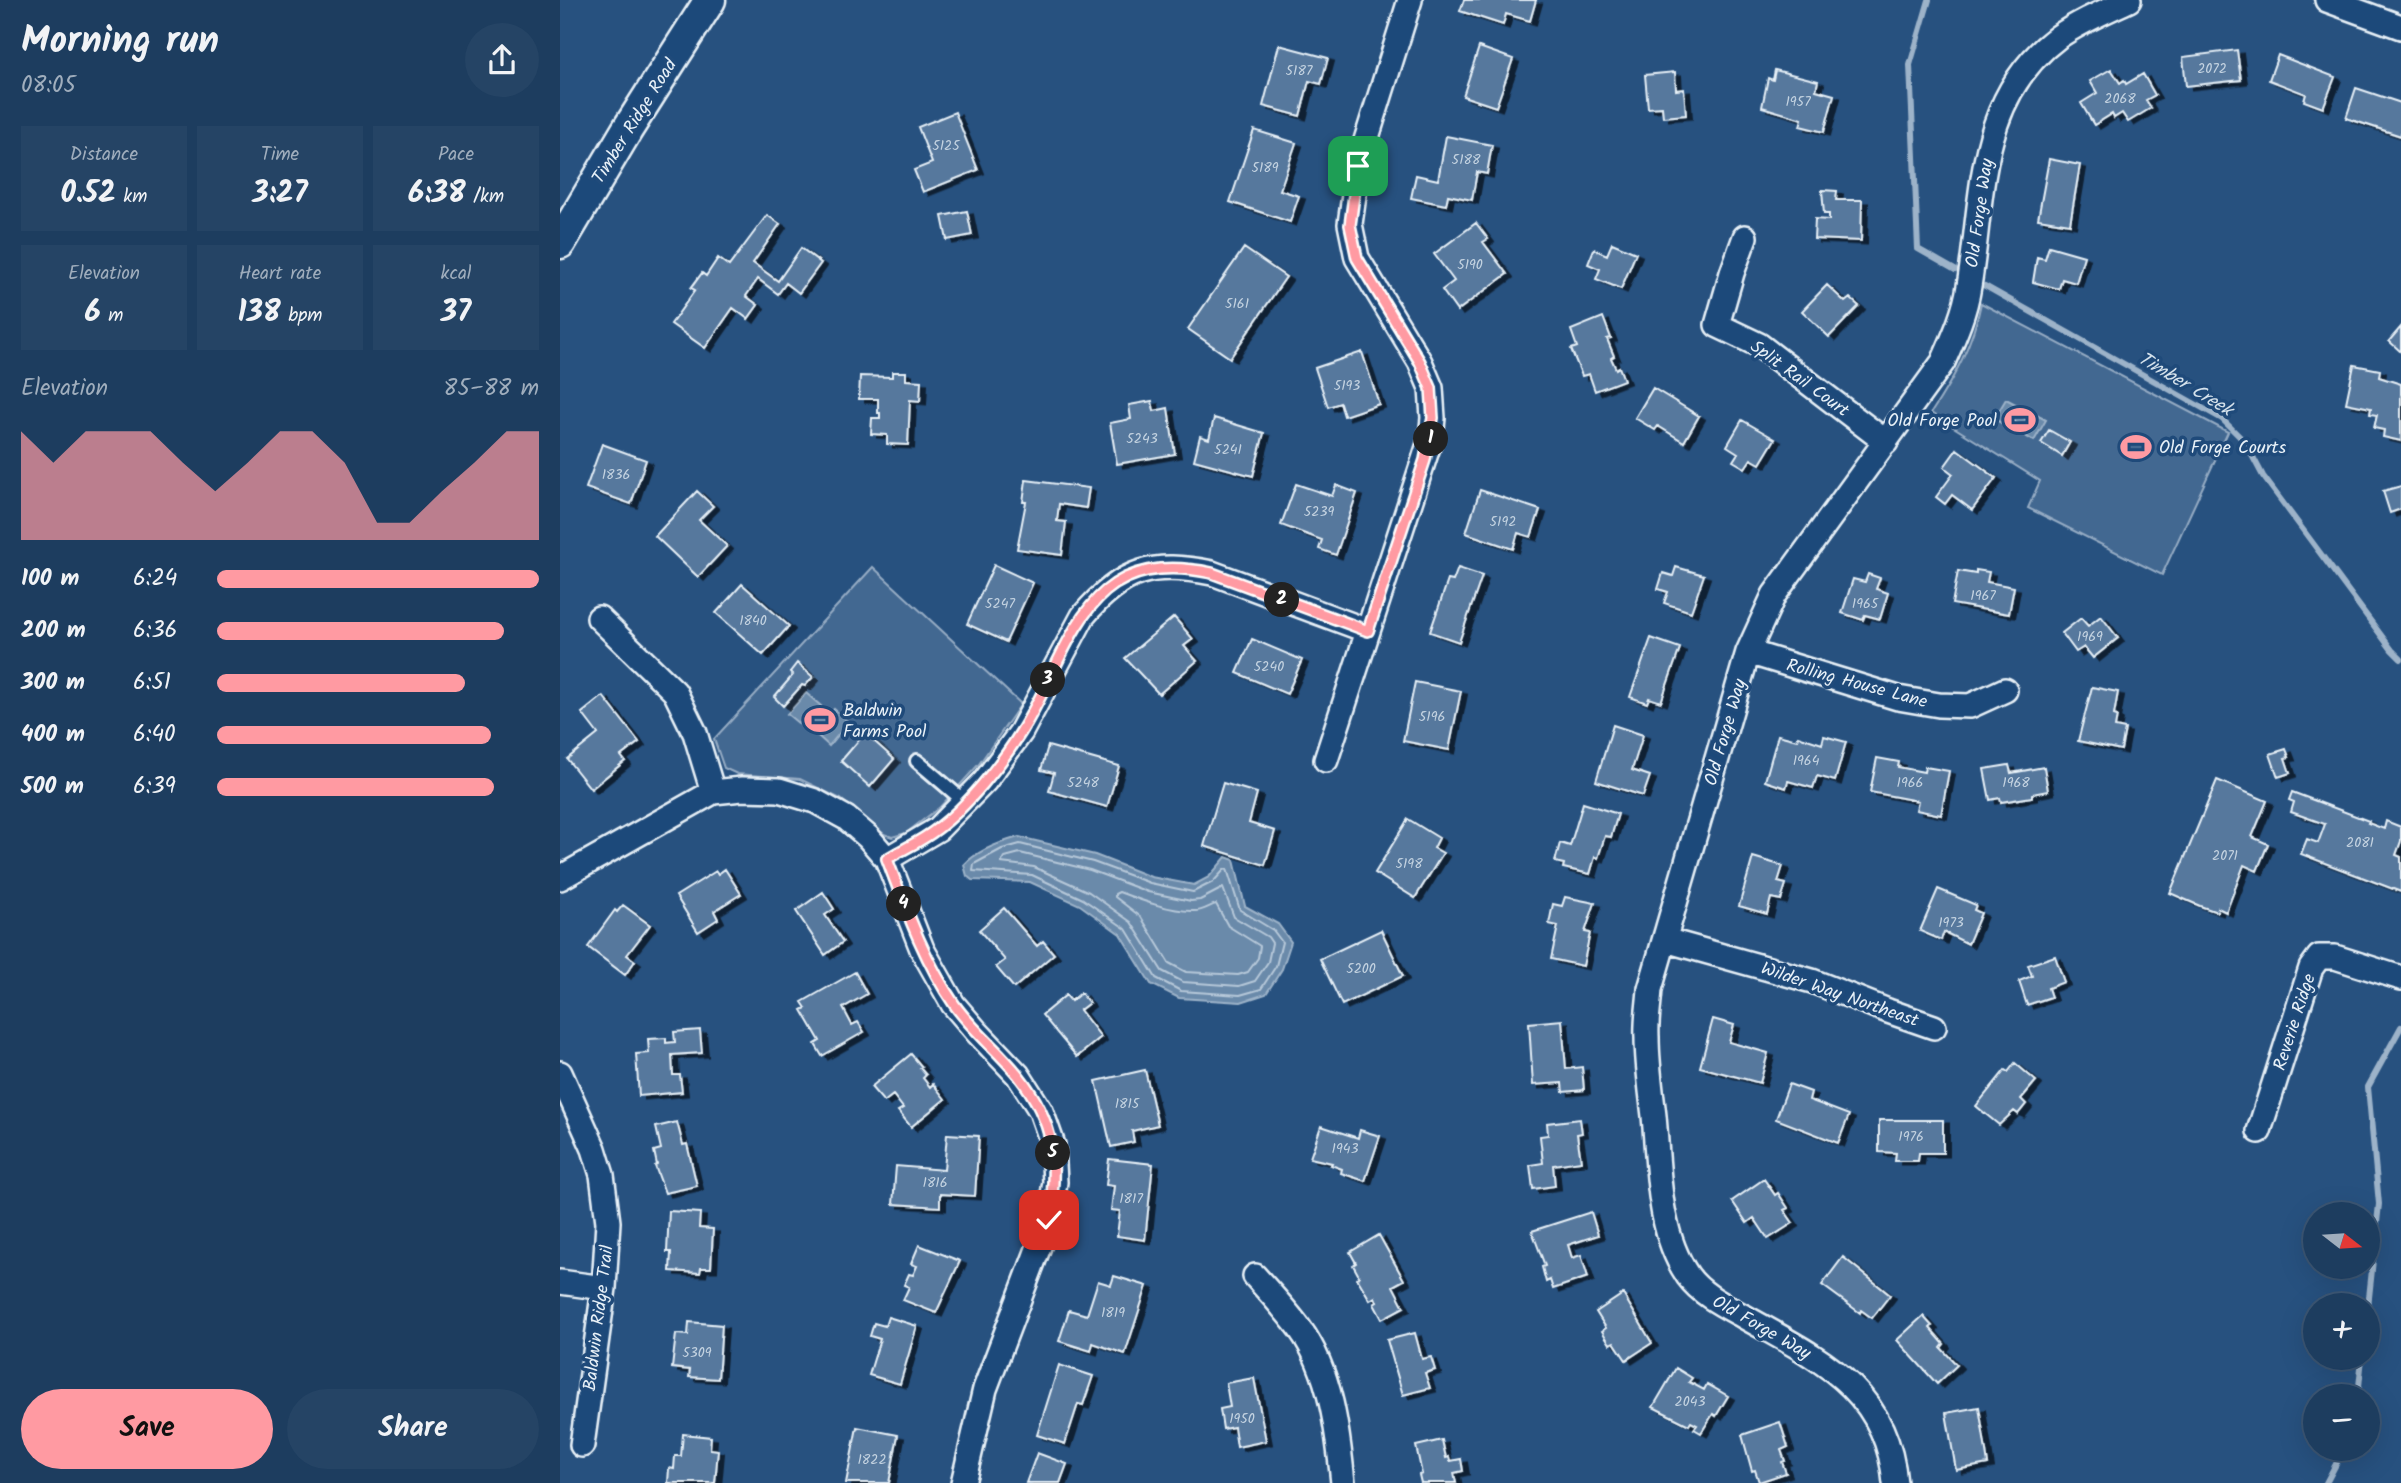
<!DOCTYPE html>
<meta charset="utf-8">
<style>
body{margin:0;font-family:Kalam,sans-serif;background:#254465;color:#f1f3f6;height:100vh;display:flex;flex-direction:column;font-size:26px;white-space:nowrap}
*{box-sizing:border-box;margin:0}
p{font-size:23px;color:#a0aebd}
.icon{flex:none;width:38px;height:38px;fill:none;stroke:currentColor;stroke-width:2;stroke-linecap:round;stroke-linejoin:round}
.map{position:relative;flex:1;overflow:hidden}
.sheet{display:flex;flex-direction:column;background:#1d3d5f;width:560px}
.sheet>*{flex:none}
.needle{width:46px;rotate:107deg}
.fabs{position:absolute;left:1743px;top:1202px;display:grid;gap:14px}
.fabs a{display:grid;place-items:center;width:77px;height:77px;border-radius:50%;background:#1d3d5f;box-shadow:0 7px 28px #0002,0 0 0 2px #3b5674;font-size:35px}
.pin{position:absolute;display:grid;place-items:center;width:60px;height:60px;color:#fff;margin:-30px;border-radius:14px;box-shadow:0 4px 10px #0006}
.km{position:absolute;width:35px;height:35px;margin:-18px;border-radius:50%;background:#222;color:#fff;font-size:19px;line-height:35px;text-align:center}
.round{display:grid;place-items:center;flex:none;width:74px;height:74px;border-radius:37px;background:#254465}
.summary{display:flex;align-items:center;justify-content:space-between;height:119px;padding:0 21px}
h1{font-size:38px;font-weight:800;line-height:52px}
.figures{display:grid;grid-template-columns:repeat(3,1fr);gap:10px;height:119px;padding:7px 21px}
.figures div{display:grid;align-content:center;border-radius:0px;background:#254465;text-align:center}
.figures b{font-size:30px;font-weight:800}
.figures small{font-size:19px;font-weight:400}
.figures p{font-size:19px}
.chart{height:196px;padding:14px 21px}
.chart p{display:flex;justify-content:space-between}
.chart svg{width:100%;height:126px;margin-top:7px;fill:#ff9aa2;opacity:.7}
.button{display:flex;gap:14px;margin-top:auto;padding:14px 21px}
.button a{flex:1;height:80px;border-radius:42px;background:#ff9aa2;color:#111;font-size:28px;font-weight:800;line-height:80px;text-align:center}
.button a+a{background:#254465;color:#f1f3f6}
ul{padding:0 21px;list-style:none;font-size:23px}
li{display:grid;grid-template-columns:112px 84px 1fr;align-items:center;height:52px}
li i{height:18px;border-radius:9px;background:#ff9aa2}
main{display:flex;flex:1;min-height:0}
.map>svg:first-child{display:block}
</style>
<main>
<section class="sheet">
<div class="summary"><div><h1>Morning run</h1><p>08:05</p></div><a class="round"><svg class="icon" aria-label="share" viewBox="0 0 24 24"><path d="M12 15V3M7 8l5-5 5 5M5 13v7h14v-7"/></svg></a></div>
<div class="figures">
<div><p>Distance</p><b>0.52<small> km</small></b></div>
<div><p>Time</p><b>3:27</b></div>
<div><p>Pace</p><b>6:38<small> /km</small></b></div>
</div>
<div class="figures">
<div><p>Elevation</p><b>6<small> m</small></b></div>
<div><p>Heart rate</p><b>138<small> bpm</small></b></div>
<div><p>kcal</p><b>37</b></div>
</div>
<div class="chart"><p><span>Elevation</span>85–88 m</p>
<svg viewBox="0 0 160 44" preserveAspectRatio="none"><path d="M0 44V6L10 17L20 6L30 6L40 6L50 17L60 27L70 17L80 6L90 6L100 17L110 38L120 38L130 27L140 17L150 6L160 6V44z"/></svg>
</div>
<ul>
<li><b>100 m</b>6:24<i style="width:100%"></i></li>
<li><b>200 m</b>6:36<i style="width:89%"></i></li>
<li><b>300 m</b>6:51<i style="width:77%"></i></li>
<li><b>400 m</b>6:40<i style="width:85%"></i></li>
<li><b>500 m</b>6:39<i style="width:86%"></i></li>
</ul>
<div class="button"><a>Save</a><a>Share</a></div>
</section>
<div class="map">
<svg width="1841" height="1483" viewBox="0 0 1841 1483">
<defs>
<filter id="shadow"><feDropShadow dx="6" dy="3.5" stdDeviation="0" flood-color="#0009"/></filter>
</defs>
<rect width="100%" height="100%" fill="#27517f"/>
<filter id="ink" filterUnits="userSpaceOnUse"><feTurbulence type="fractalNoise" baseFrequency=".0143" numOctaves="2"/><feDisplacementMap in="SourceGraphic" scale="14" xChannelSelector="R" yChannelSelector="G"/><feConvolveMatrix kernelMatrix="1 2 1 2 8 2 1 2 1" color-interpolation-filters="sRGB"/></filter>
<g filter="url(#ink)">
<path fill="#436891" stroke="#96acc4" stroke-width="2" d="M1421,303L1668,432L1602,575L1468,508L1480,481L1371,413C1394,378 1413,344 1421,303Z
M313,567L461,704L419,764L380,807L346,833L332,837L324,834L281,799L240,779L177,774L164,768L154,739Z"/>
<path fill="#6b8aaa" stroke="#9db3c9" stroke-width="2" d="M1446,399L1486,420L1474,441L1434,419Z
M246,693L261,706L259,709L267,717L274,709L289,722L269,746L247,726L244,728L227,714Z
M459,837L535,855L591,877L634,885L649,877L666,857L674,860L685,906L718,924L731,942L722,969L706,994L681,1002L619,998L591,984L560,934L520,905L470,882L412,880L407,876L404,865C417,850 441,842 459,837Z"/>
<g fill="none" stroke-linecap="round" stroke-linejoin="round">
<path stroke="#b6c8d9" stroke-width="2" d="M1448,410L1473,422V429L1469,430L1447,418L1445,414Z
M460,844L533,862L590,883L633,892L653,882L664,870L667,869L680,910L713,930L722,942L716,966L701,989L680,995L621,991L596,978L566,929L523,899L472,875L413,871L414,864L442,849Z
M460,853L530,870L588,892L631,901L640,900L663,888L674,917L708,937L712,943L708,962L695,981L679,986L623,982L602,971L571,922L529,892L474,867L441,863L445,857Z
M559,892C580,900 612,912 635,911C643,911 649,906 656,904L668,926L700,946L698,958L688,972L678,975L626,972L609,963L581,917L555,897V894Z"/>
<path stroke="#9db3c9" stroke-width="6" d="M1369,0L1350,65L1358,249L1395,270
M1425,286L1662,419L1685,442L1703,476L1832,650L1841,659
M1808,1307L1819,1204L1808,1087L1841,1027
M1798,1396L1802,1358
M1766,1483L1784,1449"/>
</g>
<path fill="#57789d" stroke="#e8f1f8" stroke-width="2" filter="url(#shadow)" d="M904,0H976L970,21L946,14L943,25L900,11Z
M719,45L768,58L761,84L749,81L740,116L703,106Z
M919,47L953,59L936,107L903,96Z
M1677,50L1681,80L1626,86L1623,57Z
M1718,55L1775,77L1763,108L1744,101L1746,94L1709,80Z
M1551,69L1560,83L1564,80L1566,84L1583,74L1595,95L1586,100L1591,108L1568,122L1562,113L1554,118L1552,114L1534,125L1521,103L1537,93L1530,81Z
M1215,70L1258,81L1256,90L1274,95L1264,132L1240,126L1242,119L1202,107L1208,78L1213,80Z
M1115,72L1116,90L1124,89L1126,115L1103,117L1102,107L1088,108L1085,75Z
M1796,88L1841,103V136L1786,118Z
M395,112L418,170L363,192L354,170L372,163L358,127Z
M694,130L736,143L720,190L739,196L730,222L670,202Z
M886,136L932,145L927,174L917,172L912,200L888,195L886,205L851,198L856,175L878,180Z
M1489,159L1520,165L1510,224L1478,219Z
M1262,190L1277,191L1276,200H1302L1301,241L1254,239L1255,219L1269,220V214H1264Z
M407,211L412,235L387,240L382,216Z
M207,215L220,224L193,263L218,281L241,248L261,263L239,293L226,283L218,294L198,279L186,296L198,305L188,319L173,308L145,348L111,324L135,290L131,288L142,273L146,276L158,258L169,266Z
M916,223L928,239L923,242L947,274L897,311L882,290L894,281L874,254Z
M1052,243L1076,253L1061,289L1036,279L1040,269L1028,264L1034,249L1047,255Z
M1489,246L1524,256L1516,283L1502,279L1499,289L1473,282L1477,257L1485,259Z
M684,248L726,277L670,358L628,329Z
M1267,285L1285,302L1290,298L1299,306L1269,337L1242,311Z
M1043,317L1051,338L1047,339L1054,356L1051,358L1056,369L1059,367L1064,380L1035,391L1029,374L1022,376L1011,349L1017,347L1011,330Z
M1841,327V352L1829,341Z
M802,352L819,404L784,416L780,403L768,407L755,368Z
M1794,365L1820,370L1819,377L1841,384V441L1823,437L1824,430L1814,428L1817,415L1810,414L1811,408L1786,403Z
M332,372H346V380L361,381L360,401L350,400L348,445L327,444V435L311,434L312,418H320V413H318V399H299L300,376L332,377Z
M1093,388L1139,416L1124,442L1098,426L1095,430L1075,418Z
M592,401L594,411L608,408L615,454L557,464L550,423L571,419L569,405Z
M654,418L704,433L693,476L634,460L640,436L649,439Z
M1182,420L1215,439L1200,464L1191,459L1185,468L1173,461L1178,453L1167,446Z
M1489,430L1510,442L1502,456L1481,443Z
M42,444L86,460L71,504L26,488Z
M1397,449L1436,478L1412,510L1392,495L1385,504L1376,497L1393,474L1384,467Z
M466,480L529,488L526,508L499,504L497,521L506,522L502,555L457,549L466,502H463Z
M736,484L772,496L776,485L797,493L776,555L759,549L762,540L721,525Z
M1841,486V509L1830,513L1823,491Z
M920,490L980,510L971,537L958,533L953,549L906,533Z
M137,491L153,506L139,520L167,546L138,577L95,536Z
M434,565L473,583L446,642L407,624Z
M1116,567L1144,575L1131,612L1104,603L1108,592L1098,589L1103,573L1113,576Z
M898,568L922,576L899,642L870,632L888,580L893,581Z
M1416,570L1429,572L1427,582L1454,587L1449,614L1392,604L1398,571L1416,574Z
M1308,574L1320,578L1316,589L1328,593L1320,619L1305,615L1303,620L1282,613L1293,579L1305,582Z
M182,584L229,626L203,655L156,613Z
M1541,616L1558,638L1533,658L1524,647L1516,652L1502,633L1521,618L1528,626Z
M614,617L633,639L624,646L637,661L599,694L565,658Z
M1091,638L1120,648L1101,702L1089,698L1087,703L1070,697Z
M692,639L742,660L727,694L677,673Z
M237,663L253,677L245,686L242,685L223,706L214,697L233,675L230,672Z
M855,682L901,691L889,750L843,741Z
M1532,687L1558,692L1554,715L1557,716L1555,727L1565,729L1561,750L1518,741Z
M43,696L79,742L61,756L65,761L31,789L7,759L38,734L22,713Z
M1053,725L1083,735L1072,770L1090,776L1083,796L1036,781Z
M305,733L334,759L310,787L281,761Z
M1218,735L1237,740L1238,736L1262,744L1264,736L1286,742L1275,781L1257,776L1253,788L1228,781L1226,788L1205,781Z
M488,746L559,766L547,807L489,791L494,773L481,770Z
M1726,749L1729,757L1725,758L1730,773L1718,777L1710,754Z
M1317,758L1339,762L1338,767L1364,772L1365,767L1389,771L1381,815L1356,810L1358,801L1310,792Z
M1449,765L1451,773L1484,767L1488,791L1472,794V797L1441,802L1440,798L1430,800L1424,769Z
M1657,780L1707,801L1692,837L1708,844L1697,871L1684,865L1666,912L1658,908L1657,912L1640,906L1610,893Z
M663,783L697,793L689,823L715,831L705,865L644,846Z
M1732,792L1809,821L1808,823L1824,829L1826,821L1841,827V841L1836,855L1841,857V892L1741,854L1747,839L1758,843L1765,824L1731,812L1734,802L1729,800Z
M1023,803L1058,814L1051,837L1045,836L1038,858L1035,857L1030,874L1003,868L1004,864L995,862L1000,843L1010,846Z
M848,819L879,838L874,848L883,853L855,898L815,873Z
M1193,857L1223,866L1218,882L1226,884L1221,900L1211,898L1207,914L1179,906Z
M165,869L181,894L154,911L158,919L138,932L116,896L156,871L158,874Z
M1378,889L1416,905L1414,910L1421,913L1408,944L1384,932L1381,940L1360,931Z
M263,892L274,909L265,915L283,942L265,955L236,911Z
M1005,897L1035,903L1025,932L1030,933L1023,966L991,959L998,926L989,924L993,904L1002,906Z
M63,905L90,925L67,955L75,961L65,975L28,947L55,910L57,912Z
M444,908L477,946L483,941L494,954L454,988L436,967L445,960L419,930Z
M821,930L843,976L782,1005L760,959Z
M1495,956L1504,982L1488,988L1491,997L1467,1005L1459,981L1472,976L1468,965Z
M295,972L307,994L283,1008L292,1025L298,1022L304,1032L262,1056L255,1044L260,1041L242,1010L246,1008L242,1002Z
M521,993L529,1003L520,1010L541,1037L517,1057L482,1015L506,995L511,1001Z
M1153,1019L1174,1025L1169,1042L1208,1053L1200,1083L1140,1067Z
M1002,1020L1006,1069L1022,1067L1024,1090L1003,1092L1002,1083L973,1085L969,1023Z
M140,1030L142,1053L112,1055L113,1075H120L122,1092L79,1096L76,1054L89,1053L88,1039L106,1038V1043L115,1042L114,1032Z
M351,1054L362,1067L360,1068L366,1075L363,1078L370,1087L373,1084L385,1099L351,1127L338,1111L343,1108L333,1095L324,1102L311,1087Z
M1455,1063L1476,1081L1461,1099L1466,1104L1458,1114L1454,1111L1439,1125L1416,1106L1445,1070L1448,1072Z
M585,1070L598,1125L572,1131L574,1142L551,1147L536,1081Z
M1229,1084L1251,1092L1249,1100L1289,1115L1278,1143L1216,1119Z
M1020,1119L1022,1133L1017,1134L1021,1161L993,1165L995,1186L973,1189L970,1165L983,1163L980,1136L988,1135L987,1123Z
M1319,1120H1383V1153H1359L1358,1161H1335L1336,1153L1319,1152Z
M117,1122L123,1145L127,1144L137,1186L105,1193L95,1166L97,1165L94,1151L101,1149L96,1127Z
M761,1126L798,1138L800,1130L820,1136L805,1181L781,1173L782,1169L771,1165L772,1163L750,1158Z
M387,1134L419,1136L415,1196L380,1194V1207L333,1204L336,1166L384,1170Z
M549,1159L593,1164L585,1240L557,1236L560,1211L551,1210L554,1186L546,1185Z
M1204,1179L1215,1195L1218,1193L1228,1208L1224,1210L1233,1223L1208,1239L1194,1218L1187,1223L1172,1201Z
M109,1211L140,1213L139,1228L153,1229L151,1268H141L140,1273L110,1271L111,1252H107Z
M1031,1212L1038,1235L1008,1245L1012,1258L1021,1255L1028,1277L993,1289L990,1280L986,1282L982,1267L985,1266L972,1231Z
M819,1235L844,1280L833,1286L844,1307L822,1319L814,1304L817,1302L815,1297L810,1300L797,1278L799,1276L793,1265L796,1263L790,1252Z
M359,1245L400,1261L376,1313L343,1300L349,1287L344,1285L349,1274L353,1275L357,1266L351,1264Z
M1283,1257L1330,1295L1312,1318L1301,1310L1300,1313L1262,1285Z
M554,1276L587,1286L565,1354L533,1343L531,1351L499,1341L509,1310L527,1315L538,1281L551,1285Z
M1063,1294L1092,1343L1066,1360L1054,1342L1050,1344L1042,1331L1046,1328L1036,1312Z
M1363,1316L1372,1326L1370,1328L1384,1344L1381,1348L1397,1365L1377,1384L1337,1340Z
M328,1317L357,1326L340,1384L309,1375L320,1339L310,1336L314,1323L325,1326Z
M129,1322L162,1325L158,1379L129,1377L130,1370L112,1368L116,1334L128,1335Z
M855,1333L862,1359L871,1357L875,1370L865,1373L870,1388L843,1395L827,1340Z
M499,1365L533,1376L523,1405L518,1404L505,1444L477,1435Z
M1116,1368L1132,1378L1129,1382L1144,1390L1147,1384L1168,1396L1156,1416L1153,1414L1141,1433L1134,1429L1137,1425L1131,1422L1129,1425L1093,1407Z
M694,1378L706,1441L677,1447L674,1427L663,1429L660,1409L670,1407L666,1383Z
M1419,1407L1428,1464L1396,1470L1386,1413Z
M1220,1422L1228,1447L1221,1450L1225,1461L1222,1462L1226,1473L1199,1482L1195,1470L1192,1471L1182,1435Z
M297,1427L338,1435L329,1483H286Z
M123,1434L151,1437L150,1449L158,1450L155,1483H108L109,1468L114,1469L115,1456H121Z
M882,1440L886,1458L889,1457L890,1461L901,1459L903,1471L894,1473L896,1483H861L859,1475L862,1474L856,1446Z
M477,1453L507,1464L500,1483H466Z"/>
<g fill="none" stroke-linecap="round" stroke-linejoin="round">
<g stroke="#e8f1f8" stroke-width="18">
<path id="service" d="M357,761L405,802"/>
</g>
<g stroke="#e8f1f8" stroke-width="28">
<path id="minor" d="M1767,0L1841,27
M1185,237L1172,273L1157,325L1199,345L1326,442
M39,618L115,692L135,733L153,792
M1188,652L1338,698L1379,705L1410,706L1445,690
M766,760L871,438L873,418L871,388L860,362L797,258L790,224L798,166L850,0
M327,859L378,829L425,781L461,732L523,616C563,569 592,561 652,573L808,631
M0,878L153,792L182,789L219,790L255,801L286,818L308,837L327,859L362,949L393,1004L417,1032L458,1075L481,1111L493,1145L495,1182L489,1220L425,1389L403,1483
M1105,940L1252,981L1328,1011L1374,1027
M0,1073L34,1149L42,1175L48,1222L44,1288L22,1445
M1699,1131L1751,968L1759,957H1775L1841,978
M695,1276C710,1293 726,1310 740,1329C771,1371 778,1433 783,1483
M0,1282L44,1288
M1335,1483C1327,1387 1257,1358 1183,1316C1163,1305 1141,1294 1128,1276C1097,1231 1099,1168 1094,1116C1091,1090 1087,1063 1087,1037C1086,1021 1089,1005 1090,989L1188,652L1214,595L1383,362C1394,337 1405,313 1409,286C1424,196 1416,98 1498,37C1519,22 1545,11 1569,0"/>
</g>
<g stroke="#e8f1f8" stroke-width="35">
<path id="tertiary" d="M0,243L67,130L150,0"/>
</g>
<use href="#service" stroke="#1f4a7a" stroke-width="12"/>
<use href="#minor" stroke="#1f4a7a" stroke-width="23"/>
<use href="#tertiary" stroke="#1f4a7a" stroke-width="30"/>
</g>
</g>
<g fill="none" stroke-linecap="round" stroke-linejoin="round" filter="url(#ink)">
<g stroke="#fff" stroke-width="14">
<path id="route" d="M489,1220C498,1162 496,1123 458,1075C438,1050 412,1030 394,1004C364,960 346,909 327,859C343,849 362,841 377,829C407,807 442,763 461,732C514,646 522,546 652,573L808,631L865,460L873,418L871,388L860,362L797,258L790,225L798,166"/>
</g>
<use href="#route" stroke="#ff9aa2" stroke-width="9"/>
</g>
<defs>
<g id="stadium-bare" transform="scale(2.415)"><path d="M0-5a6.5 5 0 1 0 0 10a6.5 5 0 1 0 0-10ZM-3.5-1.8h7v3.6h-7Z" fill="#ff9aa2" stroke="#1f4a7a" stroke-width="2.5" paint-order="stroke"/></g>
</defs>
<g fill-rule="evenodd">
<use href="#stadium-bare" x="1460" y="420"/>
<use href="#stadium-bare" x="1576" y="447"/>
<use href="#stadium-bare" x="260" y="720"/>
</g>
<g text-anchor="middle" stroke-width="7" stroke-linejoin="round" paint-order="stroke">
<g font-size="14" fill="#c4d3e1">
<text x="1652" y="73">2072</text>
<text x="739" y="75">5187</text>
<text x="1560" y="103">2068</text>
<text x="1238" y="106">1957</text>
<text x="386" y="150">5125</text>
<text x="906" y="164">5188</text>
<text x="705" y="172">5189</text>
<text x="910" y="269">5190</text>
<text x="677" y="308">5161</text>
<text x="787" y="390">5193</text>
<text x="582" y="443">5243</text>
<text x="668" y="454">5241</text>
<text x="56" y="479">1836</text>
<text x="759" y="516">5239</text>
<text x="943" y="526">5192</text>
<text x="1423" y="600">1967</text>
<text x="440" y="608">5247</text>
<text x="1305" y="608">1965</text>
<text x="193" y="625">1840</text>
<text x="1530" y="641">1969</text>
<text x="709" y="671">5240</text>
<text x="872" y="721">5196</text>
<text x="1246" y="765">1964</text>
<text x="523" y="787">5248</text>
<text x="1350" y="787">1966</text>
<text x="1456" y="787">1968</text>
<text x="1800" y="847">2081</text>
<text x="1665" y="860">2071</text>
<text x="849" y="868">5198</text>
<text x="1391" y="927">1973</text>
<text x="801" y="973">5200</text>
<text x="567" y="1108">1815</text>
<text x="1351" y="1141">1976</text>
<text x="785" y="1153">1943</text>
<text x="375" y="1187">1816</text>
<text x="571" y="1203">1817</text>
<text x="553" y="1317">1819</text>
<text x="137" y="1357">5309</text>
<text x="1130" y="1406">2043</text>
<text x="682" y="1423">1950</text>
<text x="312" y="1464">1822</text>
</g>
<g font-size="18" fill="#e8f1f8" stroke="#1f4a7a">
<text transform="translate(74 121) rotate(-58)" y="6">Timber Ridge Road</text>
<text transform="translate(1419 213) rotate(-82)" y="6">Old Forge Way</text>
<text transform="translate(1240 378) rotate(36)" y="6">Split Rail Court</text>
<text transform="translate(1297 683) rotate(15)" y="6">Rolling House Lane</text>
<text transform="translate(1165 732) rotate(-74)" y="6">Old Forge Way</text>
<text transform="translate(1280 994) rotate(19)" y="6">Wilder Way Northeast</text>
<text transform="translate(1734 1022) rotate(-72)" y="6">Reverie Ridge</text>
<text transform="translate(38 1318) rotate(-83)" y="6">Baldwin Ridge Trail</text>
<text transform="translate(1202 1327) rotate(30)" y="6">Old Forge Way</text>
</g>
<g font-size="18" fill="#e8f1f8" stroke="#1f4a7a" text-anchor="start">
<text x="1437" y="426" text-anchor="end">Old Forge Pool</text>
<text x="1599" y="453">Old Forge Courts</text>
<text x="283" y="716">Baldwin<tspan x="283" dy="21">Farms Pool</tspan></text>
</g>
<g font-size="19" font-style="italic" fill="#d5e2ec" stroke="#1f4a7a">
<text transform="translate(1626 383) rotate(31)" y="7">Timber Creek</text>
</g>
</g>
</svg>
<div class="fabs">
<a><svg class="needle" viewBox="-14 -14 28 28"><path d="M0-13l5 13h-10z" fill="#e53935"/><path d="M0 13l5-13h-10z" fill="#a0aebd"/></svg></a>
<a>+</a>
<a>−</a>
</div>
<div class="pin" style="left:798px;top:166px;background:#1e9e55"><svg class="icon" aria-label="arrive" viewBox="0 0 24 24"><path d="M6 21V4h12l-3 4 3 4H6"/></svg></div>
<div class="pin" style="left:489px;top:1220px;background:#d93025"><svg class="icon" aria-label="check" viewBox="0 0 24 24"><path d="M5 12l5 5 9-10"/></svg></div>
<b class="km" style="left:871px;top:439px">1</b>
<b class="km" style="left:722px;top:600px">2</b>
<b class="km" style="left:488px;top:680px">3</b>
<b class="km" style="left:344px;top:904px">4</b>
<b class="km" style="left:493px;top:1153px">5</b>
</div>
</main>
